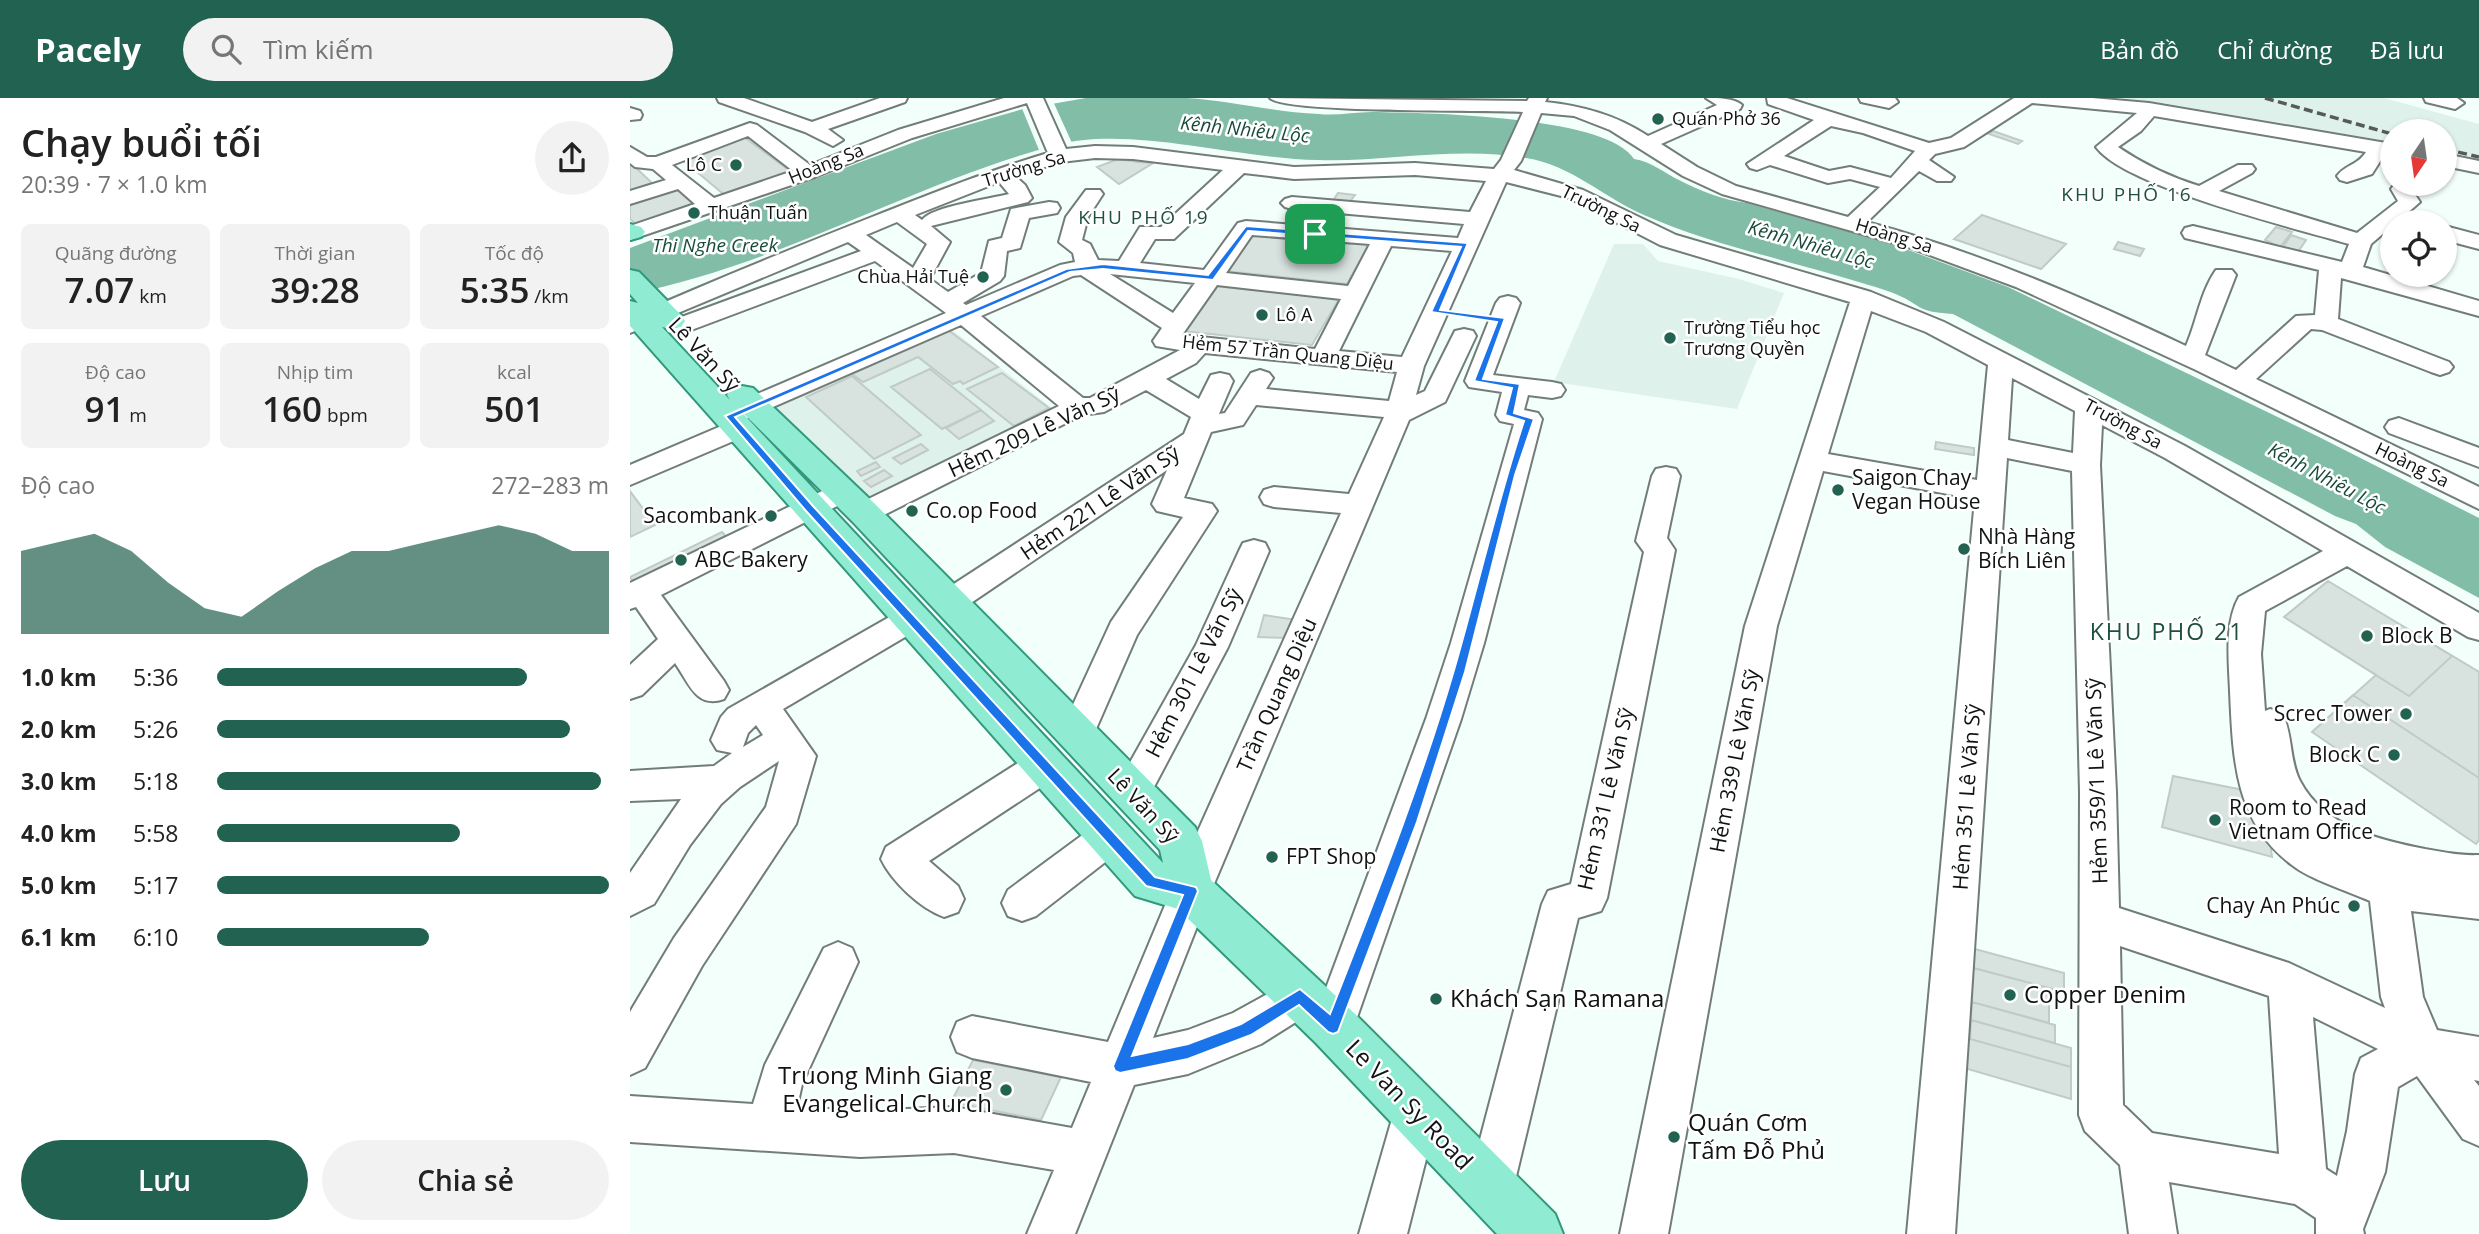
<!DOCTYPE html>
<html lang="vi">
<meta charset="utf-8">
<style>
body{margin:0;font-family:"Open Sans",sans-serif;background:#f2f2f2;color:#222;height:100vh;display:flex;flex-direction:column;font-size:26px;white-space:nowrap}
*{box-sizing:border-box;margin:0}
p{font-size:23px;color:#767676}
.icon{flex:none;width:38px;height:38px;fill:none;stroke:currentColor;stroke-width:2;stroke-linecap:round;stroke-linejoin:round}
.map{position:relative;flex:1;overflow:hidden}
.details{display:flex;flex-direction:column;background:#fff;width:630px}
.details>*{flex:none}
.needle{width:46px;rotate:193deg}
.buttons{position:absolute;left:1750px;top:21px;display:grid;gap:14px}
.buttons a{display:grid;place-items:center;width:77px;height:77px;border-radius:50%;background:#fff;box-shadow:0 2px 5px #0004;font-size:35px}
.pin{position:absolute;display:grid;place-items:center;width:60px;height:60px;color:#fff;margin:-30px;border-radius:14px;box-shadow:0 4px 10px #0006}
.round{display:grid;place-items:center;flex:none;width:74px;height:74px;border-radius:37px;background:#f2f2f2}
.headline{display:flex;align-items:center;justify-content:space-between;height:119px;padding:0 21px}
h1{font-size:38px;font-weight:600;line-height:52px}
.figures{display:grid;grid-template-columns:repeat(3,1fr);gap:10px;height:119px;padding:7px 21px}
.figures div{display:grid;align-content:center;border-radius:10px;background:#f2f2f2;text-align:center}
.figures b{font-size:35px;font-weight:600}
.figures small{font-size:19px;font-weight:400}
.figures p{font-size:19px}
.chart{height:196px;padding:14px 21px}
.chart p{display:flex;justify-content:space-between}
.chart svg{width:100%;height:126px;margin-top:7px;fill:#226250;opacity:.7}
.action{display:flex;gap:14px;margin-top:auto;padding:14px 21px}
.action a{flex:1;height:80px;border-radius:42px;background:#226250;color:#fff;font-size:28px;font-weight:600;line-height:80px;text-align:center}
.action a+a{background:#f2f2f2;color:#222}
ul{padding:0 21px;list-style:none;font-size:23px}
li{display:grid;grid-template-columns:112px 84px 1fr;align-items:center;height:52px}
li i{height:18px;border-radius:9px;background:#226250}
header{display:flex;align-items:center;gap:42px;box-sizing:border-box;height:98px;padding:0 35px;background:#226250;color:#fff}
header strong{font-size:33px}
nav{display:flex;gap:38px;margin-inline-start:auto;font-size:24px}
.search{width:490px;height:63px;background:#f2f2f2;display:flex;align-items:center;gap:18px;box-sizing:border-box;padding:0 24px;border-radius:38px;color:#767676;font-size:26px}
main{display:flex;flex:1;min-height:0}
.map>svg:first-child{display:block}
</style>
<header>
<strong>Pacely</strong>
<div class="search"><svg class="icon" aria-label="search" viewBox="0 0 24 24"><circle cx="10" cy="10" r="6"/><path d="M15 15l6 6"/></svg>Tìm kiếm</div>
<nav><a>Bản đồ</a><a>Chỉ đường</a><a>Đã lưu</a></nav>
</header>
<main>
<section class="details">
<div class="headline"><div><h1>Chạy buổi tối</h1><p>20:39 · 7 × 1.0 km</p></div><a class="round"><svg class="icon" aria-label="share" viewBox="0 0 24 24"><path d="M12 15V3M7 8l5-5 5 5M5 13v7h14v-7"/></svg></a></div>
<div class="figures">
<div><p>Quãng đường</p><b>7.07<small> km</small></b></div>
<div><p>Thời gian</p><b>39:28</b></div>
<div><p>Tốc độ</p><b>5:35<small> /km</small></b></div>
</div>
<div class="figures">
<div><p>Độ cao</p><b>91<small> m</small></b></div>
<div><p>Nhịp tim</p><b>160<small> bpm</small></b></div>
<div><p>kcal</p><b>501</b></div>
</div>
<div class="chart"><p><span>Độ cao</span>272–283 m</p>
<svg viewBox="0 0 160 44" preserveAspectRatio="none"><path d="M0 44V15L10 12L20 9L30 15L40 26L50 35L60 38L70 29L80 21L90 15L100 15L110 12L120 9L130 6L140 9L150 15L160 15V44z"/></svg>
</div>
<ul>
<li><b>1.0 km</b>5:36<i style="width:79%"></i></li>
<li><b>2.0 km</b>5:26<i style="width:90%"></i></li>
<li><b>3.0 km</b>5:18<i style="width:98%"></i></li>
<li><b>4.0 km</b>5:58<i style="width:62%"></i></li>
<li><b>5.0 km</b>5:17<i style="width:100%"></i></li>
<li><b>6.1 km</b>6:10<i style="width:54%"></i></li>
</ul>
<div class="action"><a>Lưu</a><a>Chia sẻ</a></div>
</section>
<div class="map">
<svg width="1849" height="1136" viewBox="0 0 1849 1136">
<rect width="100%" height="100%" fill="#f3fffa"/>
<path fill="#def1ea" d="M1485,0H1754L1849,26V61L1815,54V33H1762V44L1533,5Z
M984,146H1013L1028,163L1109,181L1154,195L1107,311L924,284Z
M316,227L423,311L232,407L134,307Z"/>
<path fill="#82bda8" d="M456,0C489,0 523,0 557,0C601,3 645,14 689,16C706,18 724,14 742,14C793,15 976,17 1004,61C1021,63 1034,75 1049,82C1070,93 1093,102 1117,105L1262,146L1378,189L1687,338L1849,420V500L1755,449L1726,426L1705,418L1323,216C1315,215 1304,215 1296,212C1287,209 1280,202 1272,199C1260,193 1245,189 1232,185C1159,162 1084,148 1014,117C973,99 941,67 896,60C826,48 758,64 688,62C608,61 500,27 426,47C280,86 150,167 0,196V150L306,36L393,11Z"/>
<path fill="#f3fffa" d="M422,1L442,45L409,52L391,8Z"/>
<path fill="#d8e3df" stroke="#c0cbc6" stroke-width="2" d="M1363,33L1392,43L1388,46L1359,36Z
M114,39L164,76L97,99L49,59Z
M488,61L508,64L523,65L489,86L467,69Z
M0,64L22,85L0,92Z
M45,87L71,107L10,129L0,121V102Z
M708,95L725,97L718,106L702,104Z
M1352,117L1436,146L1411,171L1324,141Z
M1646,129L1662,134L1650,149L1635,142Z
M623,134L740,145L717,186L595,173Z
M1661,137L1676,142L1668,154L1653,149Z
M1488,144L1514,151L1510,158L1484,151Z
M585,188L709,201L682,247L553,233Z
M318,232L368,269L333,286L330,283L323,286L288,259L233,284L222,276Z
M300,271L351,312L312,331L261,289Z
M372,275L419,310L384,328L337,291Z
M222,278L291,337L244,361L176,299Z
M351,312L364,323L329,341L316,330Z
M1306,344L1344,350V357L1305,351Z
M291,346L298,352L271,366L263,360Z
M246,364L250,369L231,378L227,373Z
M254,372L262,378L241,389L234,383Z
M0,393L25,427L0,439Z
M92,434L103,446L9,491L0,479Z
M1698,483L1849,574V742L1846,746L1682,634L1746,577L1654,519Z
M1698,483L1822,558L1779,598L1654,519Z
M634,517L667,522L659,540L628,539Z
M1723,597L1849,680V742L1846,746L1682,634Z
M1543,678L1628,695L1636,714L1642,759L1532,729Z
M1330,847L1434,875V894L1329,866Z
M1343,870L1419,890V925L1342,904Z
M1342,904L1425,927V945L1341,922Z
M1341,922L1441,950V969L1340,941Z
M1333,939L1441,969V1001L1331,969Z
M343,962L431,979L411,1022L321,1004Z"/>
<g fill="none" stroke-linecap="round" stroke-linejoin="round">
<g stroke="#727d79" stroke-width="4">
<path id="minor" d="M87,0H114L182,24L250,0H277L275,4L198,31L213,42L203,48L175,34L89,4Z
M374,0H413L436,51L465,48L503,49L664,69L785,65L864,71L871,62L893,14C858,12 652,15 640,0L897,3L899,0H917L915,4C953,8 986,17 1018,38L1087,7L1076,0C1088,0 1104,0 1112,7L1110,11L1031,46L1067,69L1106,88L1218,119L1250,89L1220,81L1198,85L1140,67L1127,72L1120,70L1117,66L1184,22L1138,6L1137,0H1157L1299,45L1321,40L1384,0H1462L1519,5L1762,46V58L1754,57L1742,76L1717,84L1710,82L1707,78C1716,66 1727,68 1736,54L1524,18L1511,33L1488,49C1513,66 1540,79 1569,88L1608,67H1622L1625,71L1622,75L1589,93L1727,135L1768,103L1761,91L1764,87L1787,86L1782,92L1790,104L1767,124H1762V128L1741,146L1733,169L1849,203V218L1711,180L1708,221L1819,264L1823,269L1819,274L1810,277L1801,274L1692,232L1681,231L1626,281L1849,389V411L1566,272L1386,189L1278,149L1092,96L1053,78L980,32L944,18L911,15L891,63L884,72L953,92L1046,137L1241,194L1314,224L1555,348L1849,515V542L1838,539L1717,468L1635,513L1631,556L1635,613L1640,611L1652,615C1663,636 1659,662 1670,683C1694,729 1749,742 1795,751C1813,754 1830,758 1849,757V821L1781,813L1793,899L1807,932L1849,939V983L1844,982L1849,988V1048L1833,1041L1787,978L1768,989L1755,1074L1733,1131L1734,1136H1686V1120L1665,1106L1539,1084L1547,1136H1499L1490,1067L1455,1033L1449,1017L1450,694L1442,373L1377,360L1325,1136H1277L1345,401L1193,373L1147,528L1038,1136H990L1115,528L1220,204L1030,147L939,100L876,84L794,268L786,297L795,293L825,233L834,231L843,233L846,238L815,304L779,322L581,793L523,940L558,932L603,915L670,878L685,884L691,898L685,912L631,946L558,976L504,987L445,1136H397L424,1072L324,1055L230,1059L0,1044V998L123,1006L135,967L194,850L208,844L222,850L228,864L172,986L167,1009L230,1013L324,1009L442,1030L461,984L342,960L327,954L321,939L327,924L342,918L478,944L541,793L711,415L644,409L634,406L630,399L634,392L644,389L719,396L754,319L626,307L613,327L581,334L554,400L582,406L587,413L507,537L459,647L447,651L435,647L429,637L481,524L553,419L527,413L522,406L537,372L332,511L321,515L310,511L305,503L310,495L554,336L561,319L516,292L474,314L452,317L244,422L234,425L224,422L219,415L224,408L429,308L331,227L113,322L120,324L124,330L120,336L0,387V367L96,326L90,324L86,318L90,312L316,215L245,163L56,234L47,236L38,234L35,229L38,224L231,153L218,144L0,235V219C80,184 161,151 242,119C300,96 358,73 418,55L397,5L282,40L185,79L0,142V128L65,106L48,91L0,106V93L36,82L23,71L5,69L0,65V49L17,59H26L120,25L127,27L180,67L268,32ZM1402,5L1507,15L1466,49C1495,89 1665,130 1719,146L1712,164L1563,128L1555,130L1552,135L1555,140L1689,172L1685,217L1666,218L1606,272L1575,257L1606,177L1602,172H1586C1570,195 1567,223 1556,248C1452,199 1348,154 1237,124L1289,73L1307,83H1321L1324,79L1299,62L1305,56L1334,49ZM1201,28L1233,35L1285,53L1261,80L1220,69L1199,73L1154,58ZM118,38L163,73L84,100L42,67ZM465,60L503,61L593,72L531,129H510L489,163L468,162L460,146L452,142L458,119L473,96L470,92H456L436,119L429,144L443,155L445,164L430,167L336,207L333,205L370,183L374,178L377,153L390,150L399,120L427,115L430,110L427,105L419,104L381,111L372,140L359,143L351,175L318,194L300,181L320,144L301,128L398,104L402,100L395,87L385,78L431,64ZM614,75L664,81L785,77L856,83L840,114L662,99L655,101L651,105L655,109L662,111L834,126L828,140L616,123L608,125L574,172L510,165L525,141H544ZM369,84L379,96C360,101 303,108 292,122L285,117ZM267,124L297,146L283,170L236,137ZM622,137L740,146L718,188L596,175ZM761,148L822,153L772,259L709,253ZM480,176L565,185L543,215ZM451,177L532,230L523,243L526,248L550,252L460,300H453L351,218L443,178ZM587,187L711,201L685,251L552,237ZM1241,213L1296,234L1358,267L1347,382L1198,356ZM575,255L767,274L759,303L636,291L643,280L639,275L630,272L621,275L595,315L589,316L603,283L599,277L590,275L581,277L569,301L536,281L566,265ZM1382,280L1445,313L1443,355L1378,342ZM1472,327L1535,360L1693,453L1609,499C1594,525 1599,565 1600,593C1603,659 1604,724 1662,767C1679,781 1718,793 1740,803L1751,899L1755,910L1659,865L1489,810L1486,694L1470,367ZM1490,848L1639,898L1649,1056L1522,1035L1493,1007ZM1683,919L1748,951L1731,960L1725,976L1717,1033L1707,1078L1696,1071Z
M1229,0H1265L1268,4L1259,10L1231,4Z
M1794,0H1827L1834,5L1825,11L1796,4Z
M0,10L10,13L12,17L10,21L0,22Z
M1815,56L1849,63V75L1815,68Z
M1815,128L1849,137V151L1815,142Z
M878,198L886,200L890,205L863,277L922,284L931,286L935,292L931,298L922,300L898,297L894,312L908,315L912,321L854,545L831,621L724,928L718,943L703,949L688,943L682,928L796,621L821,545L884,326L870,323L866,317L872,294L839,289L835,283L866,205L870,200Z
M1769,320L1849,350V369L1759,335L1755,329L1759,323Z
M1036,369L1046,371L1050,378L1037,440L1045,452L977,800L971,813L948,820L883,1091L877,1108L860,1114L843,1108L837,1091L912,806L918,793L941,786L1014,454L1006,443L1022,378L1026,371Z
M213,383L223,386L227,393L223,400L31,497L94,583L99,592L94,601C66,611 59,585 45,565L12,597L0,601V567L28,541L6,509L0,511V485Z
M624,442L635,445L639,453L598,549L515,706L502,711L489,706L484,695L489,684L566,547L609,453L613,445Z
M281,509L292,513L297,521L292,529L153,611L186,658L166,726L72,868L15,970L0,977V914L44,840L136,709L149,663L110,689L91,706L60,747L24,806L0,818V775L51,701L0,703V673L84,668L102,655L87,652L81,642L91,619L98,611L270,513ZM126,627L133,637L113,649L118,635Z
M415,652L428,656L433,667L428,678L299,763L328,788L334,801L328,814L314,819C290,810 262,784 251,761L256,749L402,656Z
M479,722L492,727L498,739L492,751L406,818L392,823L378,818L372,805L378,792L466,727Z
M786,992L802,998L808,1014L777,1136H729L764,1014L770,998Z"/>
</g>
<g stroke="#32987c" stroke-width="4">
<path id="major" d="M0,126L11,129L15,134L11,139L0,142Z
M0,172L9,174L51,217L55,223L51,229L41,231L32,229L100,302L97,297L101,290L112,288L123,290L246,407L565,729L572,743L581,782L720,911L925,1116L933,1136H867L686,945L548,811L505,798L0,228V203L8,205L0,196ZM107,309L222,423L530,752L533,765Z"/>
</g>
<use href="#minor" fill="#fff" fill-rule="evenodd"/>
<use href="#major" fill="#8fecd3" fill-rule="evenodd"/>
<path stroke="#555b59" stroke-width="3.5" stroke-dasharray="9 4.5" stroke-linecap="butt" d="M1635,0L1762,36
M1815,51L1849,59"/>
</g>
<path fill="#1a73e8" stroke="#fff" stroke-width="2" fill-rule="evenodd" d="M616,128L838,145L810,212L875,220L853,281L890,286L884,315L904,321L885,377L835,574L787,724L708,934L703,936L698,934L669,907L621,937L558,961L490,975L485,973L483,968L553,797L516,788L176,413L95,318L436,171L473,166L578,177ZM618,133L831,149L801,214L867,224L844,283L882,290L875,317L894,323C867,405 848,489 824,572C790,689 744,803 700,916L670,891L611,926L558,946L502,958L568,793L566,789L525,779L183,408L105,319L440,174L473,171L583,182Z"/>
<g fill="#226250" stroke="#fff" stroke-width="2.5">
<circle cx="1028" cy="21" r="7"/>
<circle cx="106" cy="67" r="7"/>
<circle cx="64" cy="115" r="7"/>
<circle cx="353" cy="179" r="7"/>
<circle cx="632" cy="217" r="7"/>
<circle cx="1040" cy="240" r="7"/>
<circle cx="1208" cy="392" r="7"/>
<circle cx="282" cy="413" r="7"/>
<circle cx="141" cy="418" r="7"/>
<circle cx="1334" cy="451" r="7"/>
<circle cx="51" cy="462" r="7"/>
<circle cx="1737" cy="538" r="7"/>
<circle cx="1776" cy="616" r="7"/>
<circle cx="1764" cy="657" r="7"/>
<circle cx="1585" cy="722" r="7"/>
<circle cx="642" cy="759" r="7"/>
<circle cx="1724" cy="808" r="7"/>
<circle cx="1380" cy="897" r="7"/>
<circle cx="806" cy="901" r="7"/>
<circle cx="376" cy="992" r="7"/>
<circle cx="1044" cy="1039" r="7"/>
</g>
<g text-anchor="middle" stroke-width="5" stroke-linejoin="round" paint-order="stroke">
<g font-size="18" fill="#0f1312" stroke="#fff" text-anchor="start">
<text x="1042" y="27">Quán Phở 36</text>
<text x="92" y="73" text-anchor="end">Lô C</text>
<text x="78" y="121">Thuận Tuấn</text>
<text x="339" y="185" text-anchor="end">Chùa Hải Tuệ</text>
<text x="646" y="223">Lô A</text>
<text x="1054" y="236">Trường Tiểu học<tspan x="1054" dy="21">Trương Quyền</tspan></text>
</g>
<g font-size="18" fill="#0f1312" stroke="#fff">
<text transform="translate(196 66) rotate(-22)" y="6">Hoàng Sa</text>
<text transform="translate(394 71) rotate(-17)" y="6">Trường Sa</text>
<text transform="translate(971 111) rotate(26)" y="6">Trường Sa</text>
<text transform="translate(1264 138) rotate(17)" y="6">Hoàng Sa</text>
<text transform="translate(658 255) rotate(6)" y="6">Hẻm 57 Trần Quang Diệu</text>
<text transform="translate(1493 326) rotate(28)" y="6">Trường Sa</text>
<text transform="translate(1782 367) rotate(26)" y="6">Hoàng Sa</text>
</g>
<g font-size="19" font-style="italic" fill="#184a3b" stroke="#fff">
<text transform="translate(615 31) rotate(6)" y="7">Kênh Nhiêu Lộc</text>
<text transform="translate(1181 146) rotate(16)" y="7">Kênh Nhiêu Lộc</text>
<text x="85" y="154">Thi Nghe Creek</text>
<text transform="translate(1697 380) rotate(28)" y="7">Kênh Nhiêu Lộc</text>
</g>
<g font-size="19" letter-spacing="2" fill="#1e5042" stroke="#fff">
<text x="1497" y="103">KHU PHỐ 16</text>
<text x="514" y="126">KHU PHỐ 19</text>
</g>
<g font-size="21" fill="#0f1312" stroke="#fff">
<text transform="translate(74 257) rotate(47)" y="7">Lê Văn Sỹ</text>
<text transform="translate(404 334) rotate(-25)" y="7">Hẻm 209 Lê Văn Sỹ</text>
<text transform="translate(470 405) rotate(-34)" y="7">Hẻm 221 Lê Văn Sỹ</text>
<text transform="translate(564 575) rotate(-63)" y="7">Hẻm 301 Lê Văn Sỹ</text>
<text transform="translate(647 597) rotate(-66)" y="7">Trần Quang Diệu</text>
<text transform="translate(1105 663) rotate(-79)" y="7">Hẻm 339 Lê Văn Sỹ</text>
<text transform="translate(1467 683) rotate(-92)" y="7">Hẻm 359/1 Lê Văn Sỹ</text>
<text transform="translate(1337 699) rotate(-86)" y="7">Hẻm 351 Lê Văn Sỹ</text>
<text transform="translate(976 701) rotate(-77)" y="7">Hẻm 331 Lê Văn Sỹ</text>
<text transform="translate(513 708) rotate(47)" y="7">Lê Văn Sỹ</text>
</g>
<g font-size="21" fill="#0f1312" stroke="#fff" text-anchor="start">
<text x="1222" y="387">Saigon Chay<tspan x="1222" dy="24">Vegan House</tspan></text>
<text x="296" y="420">Co.op Food</text>
<text x="127" y="425" text-anchor="end">Sacombank</text>
<text x="1348" y="446">Nhà Hàng<tspan x="1348" dy="24">Bích Liên</tspan></text>
<text x="65" y="469">ABC Bakery</text>
<text x="1751" y="545">Block B</text>
<text x="1762" y="623" text-anchor="end">Screc Tower</text>
<text x="1750" y="664" text-anchor="end">Block C</text>
<text x="1599" y="717">Room to Read<tspan x="1599" dy="24">Vietnam Office</tspan></text>
<text x="656" y="766">FPT Shop</text>
<text x="1710" y="815" text-anchor="end">Chay An Phúc</text>
</g>
<g font-size="23" letter-spacing="2" fill="#1e5042" stroke="#fff">
<text x="1537" y="542">KHU PHỐ 21</text>
</g>
<g font-size="24" fill="#0f1312" stroke="#fff" text-anchor="start">
<text x="1394" y="905">Copper Denim</text>
<text x="820" y="909">Khách Sạn Ramana</text>
<text x="362" y="986" text-anchor="end">Truong Minh Giang<tspan x="362" dy="28">Evangelical Church</tspan></text>
<text x="1058" y="1033">Quán Cơm<tspan x="1058" dy="28">Tấm Đỗ Phủ</tspan></text>
</g>
<g font-size="24" fill="#0f1312" stroke="#fff">
<text transform="translate(779 1007) rotate(46)" y="8">Le Van Sy Road</text>
</g>
</g>
</svg>
<div class="buttons">
<a><svg class="needle" viewBox="-14 -14 28 28"><path d="M0-13l5 13h-10z" fill="#e53935"/><path d="M0 13l5-13h-10z" fill="#767676"/></svg></a>
<a><svg class="icon" aria-label="locate" viewBox="0 0 24 24"><circle cx="12" cy="12" r="6"/><path d="M12 2v4M12 18v4M2 12h4M18 12h4"/></svg></a>
</div>
<div class="pin" style="left:685px;top:136px;background:#1e9e55"><svg class="icon" aria-label="arrive" viewBox="0 0 24 24"><path d="M6 21V4h12l-3 4 3 4H6"/></svg></div>
</div>
</main>
